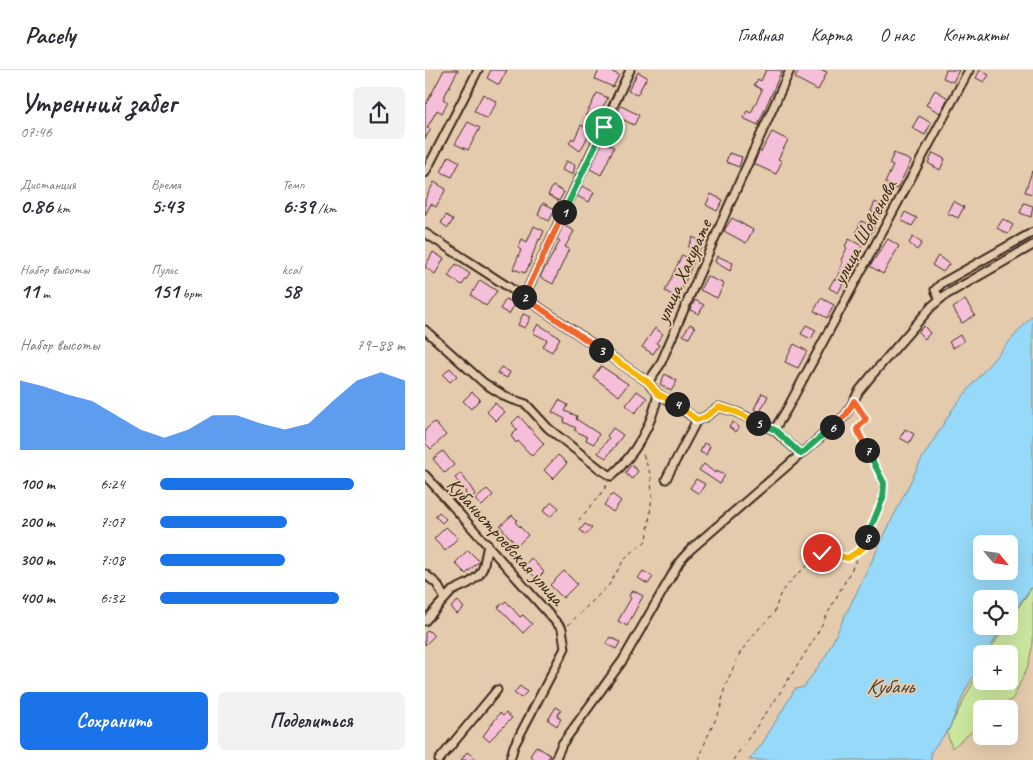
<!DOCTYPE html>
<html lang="ru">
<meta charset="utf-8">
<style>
body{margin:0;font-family:Caveat,sans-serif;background:#f2f2f3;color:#2b2b33;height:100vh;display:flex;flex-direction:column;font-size:19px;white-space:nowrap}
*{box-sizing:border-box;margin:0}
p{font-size:16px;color:#7c7c81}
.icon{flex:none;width:28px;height:28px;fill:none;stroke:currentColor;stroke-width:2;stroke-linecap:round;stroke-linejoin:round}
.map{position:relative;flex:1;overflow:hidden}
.drawer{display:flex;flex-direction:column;background:#fff;width:425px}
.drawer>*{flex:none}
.needle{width:32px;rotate:119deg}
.fabs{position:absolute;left:548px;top:465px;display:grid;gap:10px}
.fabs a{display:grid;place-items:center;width:45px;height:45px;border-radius:8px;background:#fff;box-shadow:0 5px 20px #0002;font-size:25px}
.pin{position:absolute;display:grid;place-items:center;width:42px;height:42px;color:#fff;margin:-21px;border:2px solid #fff;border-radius:50%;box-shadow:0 1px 5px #0007}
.km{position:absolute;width:25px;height:25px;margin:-12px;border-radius:50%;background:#222;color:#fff;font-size:14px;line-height:25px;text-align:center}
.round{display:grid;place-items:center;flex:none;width:52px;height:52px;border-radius:8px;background:#f2f2f3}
.overview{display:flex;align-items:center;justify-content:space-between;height:85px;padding:0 20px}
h1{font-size:28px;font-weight:800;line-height:38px}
.metrics{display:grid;grid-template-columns:repeat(3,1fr);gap:8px;height:85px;padding:5px 20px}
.metrics div{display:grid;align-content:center}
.metrics b{font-size:21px;font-weight:800}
.metrics small{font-size:14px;font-weight:400}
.metrics p{font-size:14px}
.chart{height:140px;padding:10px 20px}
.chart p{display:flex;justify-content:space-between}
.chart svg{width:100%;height:90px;margin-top:5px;fill:#1a73e8;opacity:.7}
.button{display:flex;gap:10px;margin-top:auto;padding:10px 20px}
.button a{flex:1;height:58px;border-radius:8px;background:#1a73e8;color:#fff;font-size:20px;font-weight:800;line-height:58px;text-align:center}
.button a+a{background:#f2f2f3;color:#2b2b33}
ul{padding:0 20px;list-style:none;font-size:16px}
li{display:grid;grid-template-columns:80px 60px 1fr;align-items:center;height:38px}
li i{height:12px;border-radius:6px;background:#1a73e8}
header{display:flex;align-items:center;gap:30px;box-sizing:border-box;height:70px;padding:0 25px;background:#fff;border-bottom:1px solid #e1e1e2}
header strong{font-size:24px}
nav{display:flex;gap:28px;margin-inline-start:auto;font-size:18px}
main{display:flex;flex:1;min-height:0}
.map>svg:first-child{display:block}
</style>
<header>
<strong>Pacely</strong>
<nav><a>Главная</a><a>Карта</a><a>О нас</a><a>Контакты</a></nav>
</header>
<main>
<section class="drawer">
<div class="overview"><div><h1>Утренний забег</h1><p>07:46</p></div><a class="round"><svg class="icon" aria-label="share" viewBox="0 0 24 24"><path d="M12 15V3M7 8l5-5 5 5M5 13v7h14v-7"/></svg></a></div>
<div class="metrics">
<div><p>Дистанция</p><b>0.86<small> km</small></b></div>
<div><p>Время</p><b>5:43</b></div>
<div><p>Темп</p><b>6:39<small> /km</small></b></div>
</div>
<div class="metrics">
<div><p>Набор высоты</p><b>11<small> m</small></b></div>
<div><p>Пульс</p><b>151<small> bpm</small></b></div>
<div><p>kcal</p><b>58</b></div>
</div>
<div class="chart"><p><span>Набор высоты</span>79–88 m</p>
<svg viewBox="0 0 160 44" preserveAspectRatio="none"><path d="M0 44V10L10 13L20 17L30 20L40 27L50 34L60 38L70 34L80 27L90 27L100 31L110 34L120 31L130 20L140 10L150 6L160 10V44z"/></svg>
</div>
<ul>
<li><b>100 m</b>6:24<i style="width:79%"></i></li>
<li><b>200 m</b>7:07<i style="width:52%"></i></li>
<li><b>300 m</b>7:08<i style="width:51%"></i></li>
<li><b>400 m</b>6:32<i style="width:73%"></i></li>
</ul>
<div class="button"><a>Сохранить</a><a>Поделиться</a></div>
</section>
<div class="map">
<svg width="608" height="690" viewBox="0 0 608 690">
<rect width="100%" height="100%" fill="#e5cbad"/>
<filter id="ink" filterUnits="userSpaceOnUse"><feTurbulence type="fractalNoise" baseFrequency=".02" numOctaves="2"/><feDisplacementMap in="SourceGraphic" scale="10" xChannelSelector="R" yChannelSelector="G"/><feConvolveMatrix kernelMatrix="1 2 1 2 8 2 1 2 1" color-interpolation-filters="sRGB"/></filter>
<g filter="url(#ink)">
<path fill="#cce89f" stroke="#84895e" d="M608,516V573L603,596L588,628L574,639H556V654L527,678L522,663L556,597V611H584V584H563L580,556H584V551Z"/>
<path fill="#96d9f8" stroke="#7293a1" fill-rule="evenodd" d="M608,245V515L584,548V529H556V556H578L561,584H556V592L540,621L524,659L506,682V690H324L337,674L370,619L379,617L400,587L496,390L529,337L568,290ZM556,474H584V501H556Z"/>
<path fill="#f6bfd9" stroke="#3b2a1e" d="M19,0H33L18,29L23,32L17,43L12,40L2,58L6,59L0,69V36Z
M66,0H82L74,15L62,8Z
M174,0H183L194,5L188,17L170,9Z
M341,0H357L333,55L318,48L322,41L326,43L337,20L329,15L333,9L336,11Z
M374,0H397L402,2L393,20L370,8Z
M521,0H534L528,12L518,8Z
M555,0L564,5L559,12L551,8Z
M213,2L222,7L212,25L203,21Z
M510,20L523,28L515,43L501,35Z
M172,23L183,28L170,50L161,45Z
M58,24L72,32L62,49L49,41Z
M196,36L214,45L209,55L191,46Z
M494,46L506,53L500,65L487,58Z
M43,52L55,58L43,80L30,74Z
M156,55L166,61L155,81L144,73L147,68L149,70Z
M347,62L363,70L353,89L357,91L351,104L329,94L334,81L336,82Z
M178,71L189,77L176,105L165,99Z
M304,83L317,87L314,97L301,92Z
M469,83L486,91L472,119L460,113L468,96L464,94Z
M508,83L520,89L515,100L503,93Z
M24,86L35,92L27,107L16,102Z
M141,91L150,95L148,105L137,100Z
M607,101H608V124L600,122Z
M9,112L21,119L11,137L6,134L0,145V130Z
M128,116L139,122L134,131L123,125Z
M157,116L169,122L164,132L152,126Z
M286,124L298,130L292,141L281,135Z
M528,131L539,137L533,148L522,143Z
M450,132L459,137L455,146L446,141Z
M118,133L130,139L124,151L113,145Z
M599,133L608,136L606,147L595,143Z
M480,142L492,148L487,156L476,150Z
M21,145L28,150L23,158L16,153Z
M307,148L328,160L321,173L299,161Z
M578,149L588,155L583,164L572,158Z
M436,151L449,157L444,168L431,163Z
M138,155L149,161L140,177L144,179L128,214L115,207L129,182L135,171L132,169Z
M109,156L119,161L115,170L114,169L105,191L106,192L100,203L88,199L96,180L93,178L97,169L102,172Z
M268,167L278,173L273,182L263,177Z
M488,167L497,173L492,180L484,173Z
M424,169L437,176L413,223L404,218L409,209L411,210L418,191L416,190L422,178L420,176Z
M463,169L474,176L458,204L445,196Z
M8,182L19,189L10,204L0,197Z
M257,185L269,191L253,228L240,221Z
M292,186L308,193L305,201L290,192Z
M513,186L524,194L518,202L507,195Z
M31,194L45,204L37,215L23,206Z
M282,206L299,214L292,228L275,220Z
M55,210L72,221L61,236L46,225Z
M396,228L409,235L402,248L389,241Z
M81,229L90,234L84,244L75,239Z
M270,230L279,235L274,244L265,240Z
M540,230L550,245L537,253L528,238Z
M98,244L106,247L100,258L93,255Z
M113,254L135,268L127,282L118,277L122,270L108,263Z
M265,254L270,257L264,268L258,265Z
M381,255L391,260L386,269L376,264Z
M499,256L505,263L500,269L493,262Z
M230,258L238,264L231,273L234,275L228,284L217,277Z
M535,265L539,271L528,278L524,272Z
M369,274L382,281L373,298L360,292Z
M176,296L203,314L194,326L168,307Z
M76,297L85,302L82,308L72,303Z
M25,298L32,306L25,312L18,305Z
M240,304L252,311L246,321L235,314Z
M212,321L222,328L210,343L201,335Z
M47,322L55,329L46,339L38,331Z
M337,323L343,326L335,342L329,339Z
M134,330L143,335L140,341L152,346L151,349L174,364L169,374L161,370L162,367L149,360L151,358L139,352L140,349L127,342Z
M70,333L80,342L71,351L62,342Z
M94,346L119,374L107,386L93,371L91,373L86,366L92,360L87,353Z
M9,352L21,365L6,379L0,373V360Z
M308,352L314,357L311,362L304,357Z
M188,358L198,365L181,388L173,383L184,368L182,366Z
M480,359L489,364L484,373L475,368Z
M279,373L285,376L281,385L275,382Z
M18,381L29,395L20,403L8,389Z
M133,385L142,393L128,409L119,400Z
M279,394L290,403L291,401L300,405L295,414L274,400Z
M206,395L213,401L207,409L200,403Z
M36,403L50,424L46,429L40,423L41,422L30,408Z
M271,409L280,414L274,424L265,418Z
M62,419L68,425L57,436L50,430Z
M187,424L196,431L188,442L179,435Z
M127,432L134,438L125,447L118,441Z
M14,442L21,449L17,453L10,446Z
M87,445L92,450L90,452L103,465L92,476L75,456Z
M160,454L167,458L161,465L155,460Z
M21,457L33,468L20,481L9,469Z
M43,480L54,491L41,504L30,493Z
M106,488L119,502L112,509L99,496Z
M139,501L152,514L138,528L125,515Z
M218,501L228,507L223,514L213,508Z
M207,520L218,526L202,556L193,551L206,528L204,526Z
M33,531L39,538L32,544L26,537Z
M81,531L95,547L98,545L107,554L98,563L73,537Z
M3,560L9,566L0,575V563Z
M185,567L195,572L191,579L181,574Z
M95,616L102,622L96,628L89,623Z
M131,637L136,640L132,646L136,649L132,656L123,650Z
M75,643L78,646L81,643L87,648L64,671L58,666Z
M111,676L125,685L122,690H111L105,686Z
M42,682L52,690H36Z"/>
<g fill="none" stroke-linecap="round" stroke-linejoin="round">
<g stroke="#3b2a1e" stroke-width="11">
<path id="minor" d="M0,103L53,0
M0,163L99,227L223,312L233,324C227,355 210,385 186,406L175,399L123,358L101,334L83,328L59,313L0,260
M99,227L205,0
M515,229L510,220L517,213L608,162
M223,312L235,295L301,142L365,0
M233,324L252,335L272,350L280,347L294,337L311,342L349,360L362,339L544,0
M349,360L376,384
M0,405L137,559L140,578L89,676L85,690
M241,409L272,350
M0,504L12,514L20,529
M0,551L27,521L44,513L54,505L58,498L63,475
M14,690L72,620
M130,690L137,674L198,590L255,491L266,479L421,345L434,321L447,305L507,236L519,226L608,175"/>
</g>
<path stroke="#3b2a1e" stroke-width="1" stroke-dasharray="4 4" stroke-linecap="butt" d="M154,450L179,420L183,411
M143,555L184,515L200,488L222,470L227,426L226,406L217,381
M274,690L281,670L295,640L300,616L315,583L330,563L349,543L356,522L374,503L397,483L423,488L437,479
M308,690L349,632L388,571L438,478L458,428L459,413L432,359L441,349L434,338"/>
<use href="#minor" stroke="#e5cbad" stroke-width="7"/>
</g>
</g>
<g fill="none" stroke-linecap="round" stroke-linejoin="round" filter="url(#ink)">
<g stroke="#fff" stroke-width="10">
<path id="split-1" d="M139,142L179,57"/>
</g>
<g stroke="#fff" stroke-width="10">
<path id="split-2" d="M99,227L139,142"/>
</g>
<g stroke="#fff" stroke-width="10">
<path id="split-3" d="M99,227L176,280"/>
</g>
<g stroke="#fff" stroke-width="10">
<path id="split-4" d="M176,280L223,312L233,324L252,334"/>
</g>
<g stroke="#fff" stroke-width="10">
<path id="split-5" d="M252,334L272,350L280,347L294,337L311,342L333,353"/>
</g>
<g stroke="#fff" stroke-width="10">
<path id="split-6" d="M333,353L350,360L376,384L407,357"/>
</g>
<g stroke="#fff" stroke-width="10">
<path id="split-7" d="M407,357L421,345L429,331L441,349L432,359L442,380"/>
</g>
<g stroke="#fff" stroke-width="10">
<path id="split-8" d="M442,380L459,413L458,428L442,467"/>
</g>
<g stroke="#fff" stroke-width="10">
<path id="split-9" d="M397,483L423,488L438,478L442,467"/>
</g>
<use href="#split-1" stroke="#22a559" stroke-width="6"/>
<use href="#split-2" stroke="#f0652b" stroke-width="6"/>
<use href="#split-3" stroke="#f0652b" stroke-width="6"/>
<use href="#split-4" stroke="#f5b400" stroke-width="6"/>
<use href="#split-5" stroke="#f5b400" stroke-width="6"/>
<use href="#split-6" stroke="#22a559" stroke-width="6"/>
<use href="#split-7" stroke="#f0652b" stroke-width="6"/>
<use href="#split-8" stroke="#22a559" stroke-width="6"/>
<use href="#split-9" stroke="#f5b400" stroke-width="6"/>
</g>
<g text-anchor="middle" stroke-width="4" stroke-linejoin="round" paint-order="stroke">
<g font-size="20" fill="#3b2a1e" stroke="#e5cbad">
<text transform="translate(439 162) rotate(-62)" y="7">улица Шовгенова</text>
<text transform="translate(258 201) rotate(-66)" y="7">улица Хакурате</text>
<text transform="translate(81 471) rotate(48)" y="7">Кубаньстроевская улица</text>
</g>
<g font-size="21" font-style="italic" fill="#443c34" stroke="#e5cbad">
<text x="465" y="623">Кубань</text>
</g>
</g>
</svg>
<div class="fabs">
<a><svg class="needle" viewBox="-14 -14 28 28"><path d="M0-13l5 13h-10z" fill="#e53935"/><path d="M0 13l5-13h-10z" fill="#7c7c81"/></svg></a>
<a><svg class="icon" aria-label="locate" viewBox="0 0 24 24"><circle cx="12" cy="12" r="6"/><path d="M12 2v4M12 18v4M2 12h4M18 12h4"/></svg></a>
<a>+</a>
<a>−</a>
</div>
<div class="pin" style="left:179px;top:57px;background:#1e9e55"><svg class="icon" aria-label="arrive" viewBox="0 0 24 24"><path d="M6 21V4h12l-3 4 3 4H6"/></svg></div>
<div class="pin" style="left:397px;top:483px;background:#d93025"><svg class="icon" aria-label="check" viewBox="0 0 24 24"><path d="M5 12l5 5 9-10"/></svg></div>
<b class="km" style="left:139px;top:142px">1</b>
<b class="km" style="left:99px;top:227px">2</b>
<b class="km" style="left:176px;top:280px">3</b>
<b class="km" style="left:252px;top:334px">4</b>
<b class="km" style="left:333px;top:353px">5</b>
<b class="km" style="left:407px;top:357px">6</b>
<b class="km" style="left:442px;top:380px">7</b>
<b class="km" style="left:442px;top:467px">8</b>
</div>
</main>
